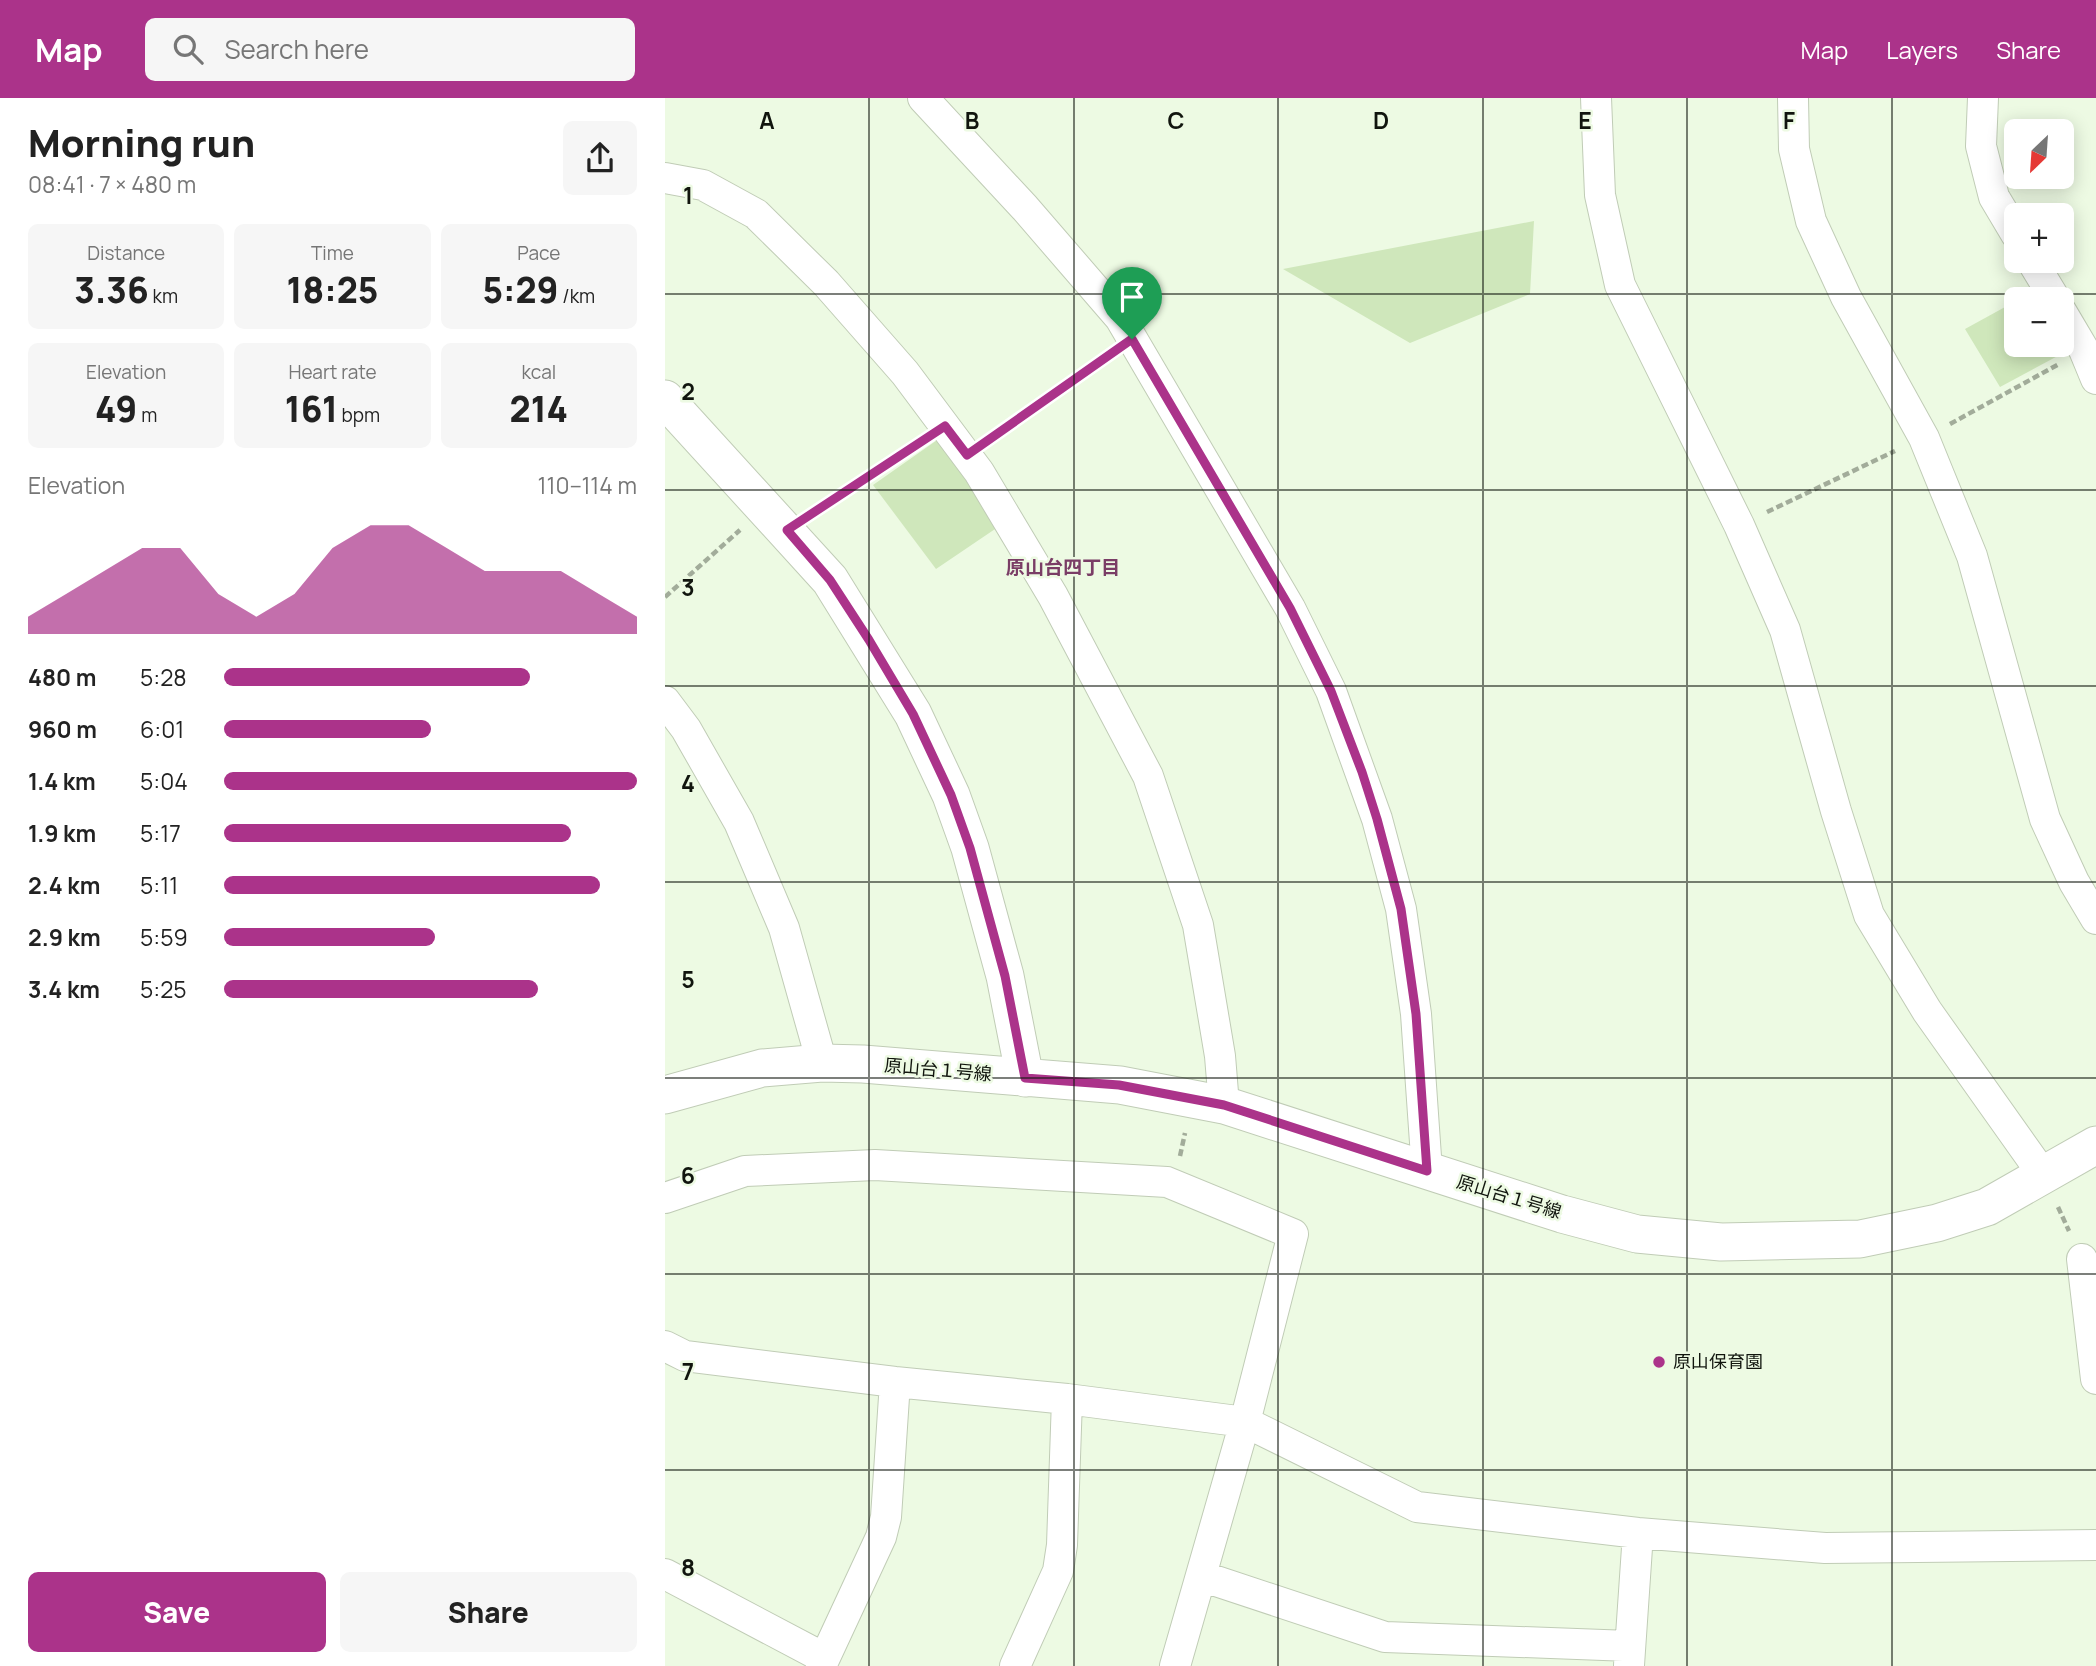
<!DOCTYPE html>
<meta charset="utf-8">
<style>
body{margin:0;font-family:Manrope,"Noto Sans JP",sans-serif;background:#f6f6f6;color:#222;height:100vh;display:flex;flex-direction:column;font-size:26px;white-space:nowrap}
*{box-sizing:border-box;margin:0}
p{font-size:23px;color:#767676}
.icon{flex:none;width:38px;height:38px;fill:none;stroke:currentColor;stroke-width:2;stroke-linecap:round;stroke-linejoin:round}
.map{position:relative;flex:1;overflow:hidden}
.side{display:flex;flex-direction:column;background:#fff;width:665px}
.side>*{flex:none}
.needle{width:46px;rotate:205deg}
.buttons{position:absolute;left:1339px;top:21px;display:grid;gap:14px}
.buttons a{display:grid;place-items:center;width:70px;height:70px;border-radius:10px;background:#fff;box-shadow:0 4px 18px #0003;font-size:35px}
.pin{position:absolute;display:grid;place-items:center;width:60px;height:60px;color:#fff;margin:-72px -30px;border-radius:50% 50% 50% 0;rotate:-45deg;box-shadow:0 0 7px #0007}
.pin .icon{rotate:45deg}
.round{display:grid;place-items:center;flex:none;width:74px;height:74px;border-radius:10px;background:#f6f6f6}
.headline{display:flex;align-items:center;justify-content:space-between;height:119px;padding:0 28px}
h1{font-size:38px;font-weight:800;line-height:52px}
.stats{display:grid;grid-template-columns:repeat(3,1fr);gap:10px;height:119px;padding:7px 28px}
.stats div{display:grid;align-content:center;border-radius:10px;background:#f6f6f6;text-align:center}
.stats b{font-size:35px;font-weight:800}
.stats small{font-size:19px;font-weight:400}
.stats p{font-size:19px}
.chart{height:196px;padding:14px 28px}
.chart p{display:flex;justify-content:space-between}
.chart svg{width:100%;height:126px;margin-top:7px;fill:#ab338a;opacity:.7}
.cta{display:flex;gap:14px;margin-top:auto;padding:14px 28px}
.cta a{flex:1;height:80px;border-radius:10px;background:#ab338a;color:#fff;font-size:28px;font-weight:800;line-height:80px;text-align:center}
.cta a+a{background:#f6f6f6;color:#222}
ul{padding:0 28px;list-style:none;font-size:23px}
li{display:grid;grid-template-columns:112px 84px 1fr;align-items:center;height:52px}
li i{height:18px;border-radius:9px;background:#ab338a}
header{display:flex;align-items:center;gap:42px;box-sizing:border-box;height:98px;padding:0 35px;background:#ab338a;color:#fff}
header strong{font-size:33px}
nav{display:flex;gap:38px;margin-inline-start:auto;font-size:24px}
.search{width:490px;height:63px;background:#f6f6f6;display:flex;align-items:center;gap:18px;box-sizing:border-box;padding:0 24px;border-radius:10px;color:#767676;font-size:26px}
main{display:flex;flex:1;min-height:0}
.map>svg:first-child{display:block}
</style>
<header>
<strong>Map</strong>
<div class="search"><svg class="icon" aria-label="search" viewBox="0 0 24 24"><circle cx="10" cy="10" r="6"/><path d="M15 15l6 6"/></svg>Search here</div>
<nav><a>Map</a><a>Layers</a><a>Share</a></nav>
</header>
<main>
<section class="side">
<div class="headline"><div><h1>Morning run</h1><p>08:41 · 7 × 480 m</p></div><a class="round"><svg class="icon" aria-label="share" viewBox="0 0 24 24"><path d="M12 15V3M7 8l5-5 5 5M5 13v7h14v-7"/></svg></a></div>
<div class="stats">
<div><p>Distance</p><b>3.36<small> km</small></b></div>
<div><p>Time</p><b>18:25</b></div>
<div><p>Pace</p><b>5:29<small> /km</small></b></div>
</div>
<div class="stats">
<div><p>Elevation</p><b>49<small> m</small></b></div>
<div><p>Heart rate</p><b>161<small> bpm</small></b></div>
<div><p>kcal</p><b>214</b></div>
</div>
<div class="chart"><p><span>Elevation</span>110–114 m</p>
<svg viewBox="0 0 160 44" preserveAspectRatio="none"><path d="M0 44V38L10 30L20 22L30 14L40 14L50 30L60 38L70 30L80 14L90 6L100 6L110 14L120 22L130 22L140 22L150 30L160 38V44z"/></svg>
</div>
<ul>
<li><b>480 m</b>5:28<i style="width:74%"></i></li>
<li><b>960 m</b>6:01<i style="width:50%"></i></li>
<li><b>1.4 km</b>5:04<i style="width:100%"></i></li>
<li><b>1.9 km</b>5:17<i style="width:84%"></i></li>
<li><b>2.4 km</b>5:11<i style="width:91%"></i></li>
<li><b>2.9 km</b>5:59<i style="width:51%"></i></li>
<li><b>3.4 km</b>5:25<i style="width:76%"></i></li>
</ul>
<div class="cta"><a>Save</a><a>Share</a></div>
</section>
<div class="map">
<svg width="1431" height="1568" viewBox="0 0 1431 1568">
<rect width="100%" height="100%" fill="#edfae3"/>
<path fill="#cfe7bb" d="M869,123L865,196L745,245L618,171Z
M1351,203V247H1396L1397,242L1402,253L1335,289L1300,231Z
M275,340L336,427L271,471L208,387Z"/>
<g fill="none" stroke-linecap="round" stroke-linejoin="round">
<g stroke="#c0ccb6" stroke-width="32">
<path id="minor" d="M258,0L360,110L455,220L625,510L666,593L712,721L736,811L751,916L762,1073
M931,0L935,97L955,187L1074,427L1120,532L1171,713L1204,817L1262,913L1379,1078
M1128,0L1129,51L1146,123L1181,199L1259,340L1307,458L1380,721L1409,784L1431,821
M1318,0L1316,48L1329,99L1351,136
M0,80L38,87L91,116L161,185L240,275L314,374L388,498L483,678L533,827L555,958L559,1007
M1367,163L1390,201
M1396,213L1419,252L1431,281
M0,603L21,631L74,724L119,830L157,965
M0,1100L80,1073L210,1067L502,1084L628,1136L580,1324L510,1568
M1417,1161L1431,1281
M0,1248L20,1258L230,1284L402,1301L580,1324L752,1409L973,1435L1160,1450L1431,1447
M0,1476L159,1560
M536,1478L720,1539L965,1548
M964,1567L973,1435
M156,1568L216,1439L221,1419L230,1284
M350,1568L393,1473L397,1447L402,1301"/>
</g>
<g stroke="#c0ccb6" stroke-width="39">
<path id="tertiary" d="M0,301L165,482L248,616L286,697L305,750L340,878L360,980
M0,997L97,970L157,965L198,966L455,987L559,1007L897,1116L972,1136L1056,1144L1195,1141L1272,1125L1322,1109L1431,1047"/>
</g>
<path stroke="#a2ac9a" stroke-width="4.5" stroke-dasharray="7 3.5" stroke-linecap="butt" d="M1285,326L1394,266
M326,340L442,259
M149,414L255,344
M1102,414L1230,353
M0,499L75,432
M515,1058L520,1035
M1393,1109L1404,1133"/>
<use href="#minor" stroke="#fff" stroke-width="30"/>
<use href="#tertiary" stroke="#fff" stroke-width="37"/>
</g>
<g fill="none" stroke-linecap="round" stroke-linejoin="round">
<g stroke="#fff" stroke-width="14">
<path id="route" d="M467,241L625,510L666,593L697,674L712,721L736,811L751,916L762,1073L559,1007L454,987L360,980L340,878L305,750L286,697L248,616L204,542L165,482L122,432L280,328L302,357Z"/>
</g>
<use href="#route" stroke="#ab338a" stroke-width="9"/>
</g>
<path fill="none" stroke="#11150e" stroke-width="2" stroke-opacity="0.55" d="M204,0V1568M409,0V1568M613,0V1568M818,0V1568M1022,0V1568M1227,0V1568M0,196H1431M0,392H1431M0,588H1431M0,784H1431M0,980H1431M0,1176H1431M0,1372H1431"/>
<circle fill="#ab338a" stroke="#edfae3" stroke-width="2.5" cx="994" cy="1264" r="7"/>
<g text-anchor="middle" stroke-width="5" stroke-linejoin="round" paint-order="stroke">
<g font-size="18" fill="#11150e" stroke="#edfae3">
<text transform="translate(273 972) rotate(5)" y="6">原山台１号線</text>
<text transform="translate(844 1099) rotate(17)" y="6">原山台１号線</text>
</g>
<g font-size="18" fill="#11150e" stroke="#edfae3" text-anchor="start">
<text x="1008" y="1270">原山保育園</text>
</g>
<g font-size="19" font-weight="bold" fill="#7a3d66" stroke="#edfae3">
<text x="398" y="476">原山台四丁目</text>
</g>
</g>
<g font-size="23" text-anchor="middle" font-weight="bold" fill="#11150e" stroke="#edfae3" stroke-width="5" stroke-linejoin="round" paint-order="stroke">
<text x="102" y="31">A</text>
<text x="307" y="31">B</text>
<text x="511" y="31">C</text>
<text x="716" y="31">D</text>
<text x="920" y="31">E</text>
<text x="1124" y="31">F</text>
<text x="23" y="106">1</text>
<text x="23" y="302">2</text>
<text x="23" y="498">3</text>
<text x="23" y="694">4</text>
<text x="23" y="890">5</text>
<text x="23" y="1086">6</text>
<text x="23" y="1282">7</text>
<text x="23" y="1478">8</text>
</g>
</svg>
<div class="buttons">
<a><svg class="needle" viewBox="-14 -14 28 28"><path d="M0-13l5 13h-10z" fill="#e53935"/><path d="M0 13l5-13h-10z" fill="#767676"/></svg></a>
<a>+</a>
<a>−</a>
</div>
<div class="pin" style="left:467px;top:241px;background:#1e9e55"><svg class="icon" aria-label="arrive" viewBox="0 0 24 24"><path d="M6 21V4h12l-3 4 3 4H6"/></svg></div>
</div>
</main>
